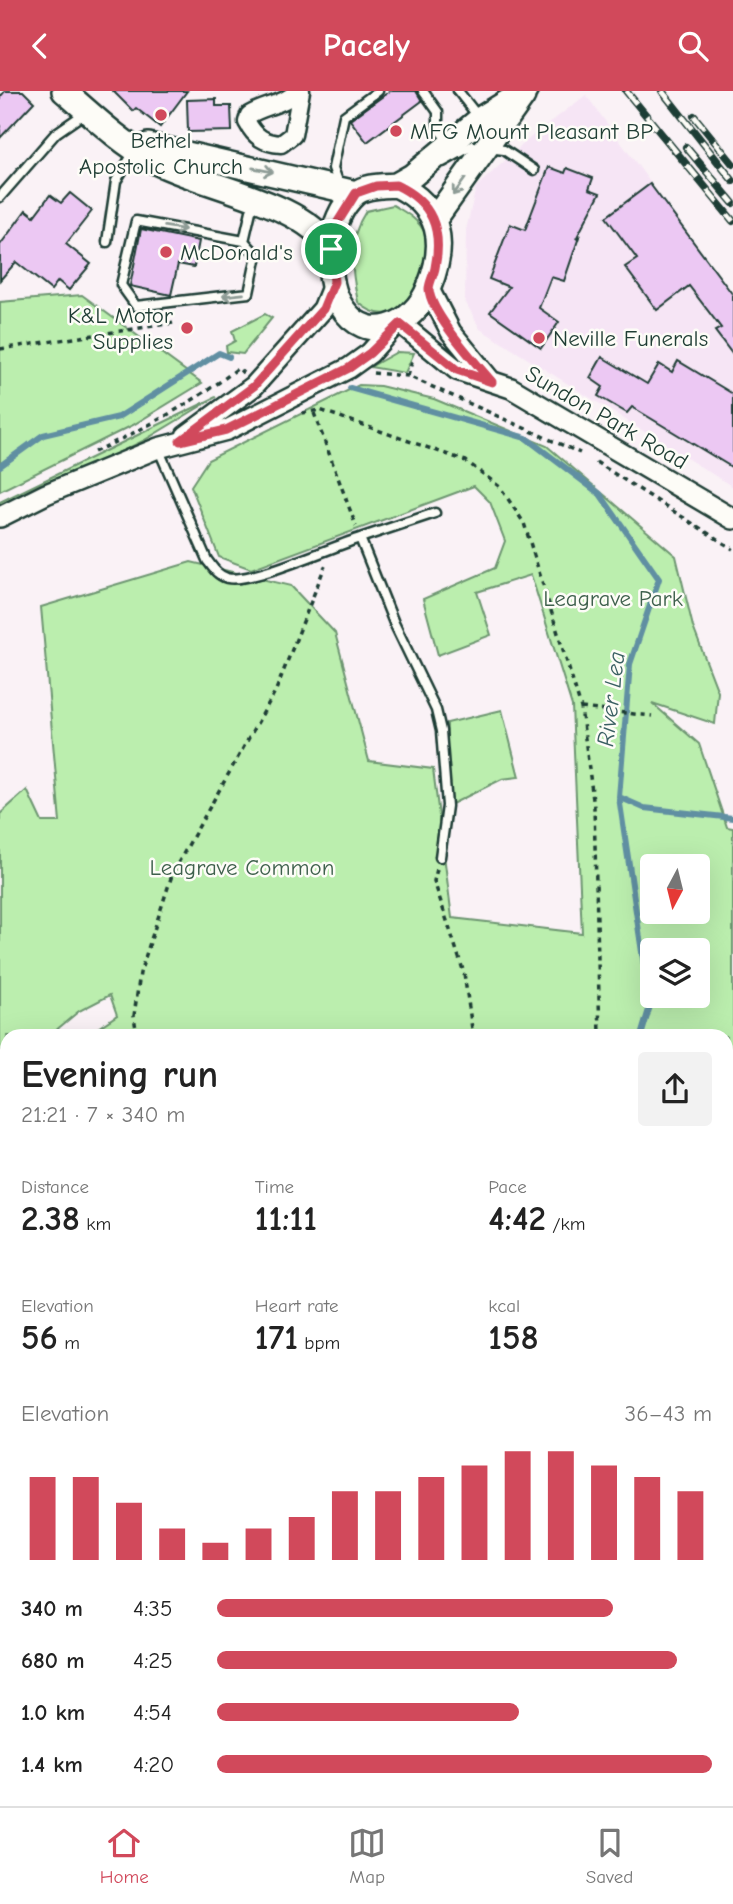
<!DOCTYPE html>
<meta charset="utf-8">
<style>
body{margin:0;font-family:"Comic Neue",sans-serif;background:#f2f2f2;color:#222;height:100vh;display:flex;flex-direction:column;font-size:26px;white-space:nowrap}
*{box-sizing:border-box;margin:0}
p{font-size:23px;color:#767676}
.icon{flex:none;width:38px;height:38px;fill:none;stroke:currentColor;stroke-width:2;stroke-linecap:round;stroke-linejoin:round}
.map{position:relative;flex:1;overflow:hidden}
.drawer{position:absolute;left:0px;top:938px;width:733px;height:777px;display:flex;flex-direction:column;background:#fff;border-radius:21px 21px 0 0;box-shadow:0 7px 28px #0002}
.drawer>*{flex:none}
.needle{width:46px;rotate:187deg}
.buttons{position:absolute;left:640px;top:763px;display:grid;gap:14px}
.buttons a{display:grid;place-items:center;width:70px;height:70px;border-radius:7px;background:#fff;box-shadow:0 7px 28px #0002;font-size:35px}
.pin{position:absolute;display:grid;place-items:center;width:60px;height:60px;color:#fff;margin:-30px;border:4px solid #fff;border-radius:50%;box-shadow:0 2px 7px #0007}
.round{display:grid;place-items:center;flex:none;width:74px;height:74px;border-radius:7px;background:#f2f2f2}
.overview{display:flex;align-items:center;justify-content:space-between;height:119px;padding:0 21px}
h1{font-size:38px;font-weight:700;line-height:52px}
.stats{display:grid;grid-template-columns:repeat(3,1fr);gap:10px;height:119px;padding:7px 21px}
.stats div{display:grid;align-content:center}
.stats b{font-size:35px;font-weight:700}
.stats small{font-size:19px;font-weight:400}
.stats p{font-size:19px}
.chart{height:196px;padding:14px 21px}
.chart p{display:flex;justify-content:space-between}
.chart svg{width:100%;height:126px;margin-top:7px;stroke:#d1495b;stroke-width:6}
ul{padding:0 21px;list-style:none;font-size:23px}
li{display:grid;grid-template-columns:112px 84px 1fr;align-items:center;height:52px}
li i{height:18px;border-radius:9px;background:#d1495b}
header{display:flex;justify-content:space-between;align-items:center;height:91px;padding:0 21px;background:#d1495b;color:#fff;font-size:32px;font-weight:700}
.menu{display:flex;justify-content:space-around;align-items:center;height:98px;border-top:2px solid #e0e0e0;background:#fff;font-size:19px;color:#767676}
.menu a{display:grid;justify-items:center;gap:4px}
.menu .selected{color:#d1495b}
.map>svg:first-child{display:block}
</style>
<header><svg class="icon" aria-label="back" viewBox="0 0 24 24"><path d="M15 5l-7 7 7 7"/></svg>Pacely<svg class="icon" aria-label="search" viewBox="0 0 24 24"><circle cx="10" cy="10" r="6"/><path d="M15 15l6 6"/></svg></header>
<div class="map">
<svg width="733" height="1715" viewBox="0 0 733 1715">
<rect width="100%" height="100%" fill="#faf2f6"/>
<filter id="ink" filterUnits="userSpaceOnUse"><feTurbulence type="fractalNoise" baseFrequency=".0143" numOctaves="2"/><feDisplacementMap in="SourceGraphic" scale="14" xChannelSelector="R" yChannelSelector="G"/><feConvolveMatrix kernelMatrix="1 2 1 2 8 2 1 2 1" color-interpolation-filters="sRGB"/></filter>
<g filter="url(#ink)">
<path fill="#f6e5f5" d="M586,4L733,204V396L480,238L465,210L466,139L476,96L531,46Z"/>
<path fill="#bbeeae" stroke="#6d9671" stroke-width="2" fill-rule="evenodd" d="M393,114C405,121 420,129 425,143C439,182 400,250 358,211C351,177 347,149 366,120Z
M82,204L202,292L133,334L0,400V211Z
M265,223L272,227L243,263L227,261L226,255L235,250L232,240Z
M397,261L414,262L405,282L370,276Z
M359,294L380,295L434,308L547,355L676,465L693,536L718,601L715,633L652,612L699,653L727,736L733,737V1715H269L268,1708H726V945H86L117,924L110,904L79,920L49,945H7V972L0,977V723L27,699L42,731H60L41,516L191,471L291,495L335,542L369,670L433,678L452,827L582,842L572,615L531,484L477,501L491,544L438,564L423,508L495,477L505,450L490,411L474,395L251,478L219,466L191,395L208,369ZM653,775H698V821H653ZM653,859H698V905H653Z
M216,306L143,350L0,419V411Z
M502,619L519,686L502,688L452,713L446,669L447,632Z
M7,999V1471L0,1468V1004Z"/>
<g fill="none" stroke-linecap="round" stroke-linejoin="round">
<path stroke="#608fa2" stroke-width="6" d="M350,297L526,347L600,403L659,488L630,573L619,706L650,915L641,945
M0,375L43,344L119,326L219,262L229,266
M619,706L644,717L733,727
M726,1126L733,1125"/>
</g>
<path fill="#ecc8f3" stroke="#1f3d34" stroke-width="2" d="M5,0H23L34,11L0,47V6Z
M113,0H187L160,36L136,17L133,20Z
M390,0H416L422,10L367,51L350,29Z
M216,8V15H231L232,40L188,41L187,9Z
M549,76L565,82L567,77L593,87L589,98L600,102L576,148L579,146L564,190L551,186L539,217L559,231L541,257L490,221L509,196L489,188L510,133L525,139Z
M650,93L733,204V264L715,240L721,237L689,195L657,219L625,176L637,168L606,126Z
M70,102L92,120L66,153L91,173L69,199L58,190L51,199L16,171L0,189V154L26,119L34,125L50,104L61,112Z
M141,138L199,150L194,176L178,173L171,204L130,195Z
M602,266L647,293L659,273L672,281L678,270L733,303V377L632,316L627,322L598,305L603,296L590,287Z"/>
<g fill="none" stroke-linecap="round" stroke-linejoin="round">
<g stroke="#1f3d34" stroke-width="13">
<path id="service" d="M423,0L438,21V38L449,50
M458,0L480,28
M443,71L472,55L504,59L534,79
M339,93L333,77L344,25L378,0
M0,106L56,42L85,22
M244,150L136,130L121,194L136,215L249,202L257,164L244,150L251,120L258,113
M107,151L116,90L134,61
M158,357L207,469C213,477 217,484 227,487C250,493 334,455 360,447L394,532L436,619L441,640L447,715L440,766
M360,447L435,422"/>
</g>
<g stroke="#1f3d34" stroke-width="21">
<path id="minor" d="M297,0C284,14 265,14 249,24L247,31C255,46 264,52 281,53L293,44L301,0
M0,1611L7,1610
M121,1715L122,1708"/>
</g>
<g stroke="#1f3d34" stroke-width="24">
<path id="tertiary" d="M429,198L451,241L491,290
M400,232L457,279L511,297L733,428
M186,345L254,295L323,218L334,191
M0,426L46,403L158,357L227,339L349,277L370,262L393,236"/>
</g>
<g stroke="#1f3d34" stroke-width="28">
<path id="secondary" d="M64,0C93,25 119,50 152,69C201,96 304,110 331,158
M148,54L356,102
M396,94C441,115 447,152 429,196C414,235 366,257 340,213C323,183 328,127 355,103C365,94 383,95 396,94Z
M396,94L412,85L480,28L525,0
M435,128L523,5"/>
</g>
<path stroke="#1f3d34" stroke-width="3.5" stroke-dasharray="5 5" stroke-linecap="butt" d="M0,258L174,232
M373,282L408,285L580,362
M408,285L413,267
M302,322L320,319L466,370L500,396L524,432L581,617L594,716L600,945
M314,322L356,435
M94,361C145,337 194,312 238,277L243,282
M596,371L733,458
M581,617L652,625
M437,778L434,790L464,882L473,945
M137,945L134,925L140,882L173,781L276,599L325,475
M340,945H381
M0,1036L7,1032
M0,1493L7,1495
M285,1708L286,1715"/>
<use href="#service" stroke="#fdfcf7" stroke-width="8"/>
<use href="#minor" stroke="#fdfcf7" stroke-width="16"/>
<use href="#tertiary" stroke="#fdfcf7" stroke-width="19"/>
<use href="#secondary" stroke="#fdfcf7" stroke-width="23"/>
<g stroke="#1f3d34" stroke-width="8">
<path id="rail" d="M626,0L733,130
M662,0L733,90
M694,25L733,73
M686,56L733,112"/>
</g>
<use href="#rail" stroke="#fdfcf7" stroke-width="5" stroke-dasharray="16" stroke-linecap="butt"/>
</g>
<defs><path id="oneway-shaft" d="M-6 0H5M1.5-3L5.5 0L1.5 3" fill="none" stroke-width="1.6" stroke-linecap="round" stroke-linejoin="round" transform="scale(1.75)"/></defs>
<g stroke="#8e9c96">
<use href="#oneway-shaft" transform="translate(263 79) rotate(12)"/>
<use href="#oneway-shaft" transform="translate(459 96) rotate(126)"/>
<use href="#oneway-shaft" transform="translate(175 137) rotate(9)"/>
<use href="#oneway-shaft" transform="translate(233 204) rotate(174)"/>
</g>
</g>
<g fill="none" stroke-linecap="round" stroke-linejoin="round" filter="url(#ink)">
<g stroke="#fff" stroke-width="14">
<path id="route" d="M396,94C432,111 443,138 435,177C434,183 429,192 429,198C430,222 476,272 492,291L457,279L400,233L370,262L349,277L226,339L180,350L254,295L323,218L334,191L331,158L336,134L356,102L376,95Z"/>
</g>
<use href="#route" stroke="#d1495b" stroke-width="9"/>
</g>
<g fill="#d1495b" stroke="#fdfcf7" stroke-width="2.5">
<circle cx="161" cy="24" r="7"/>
<circle cx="396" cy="40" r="7"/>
<circle cx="166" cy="161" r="7"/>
<circle cx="187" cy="237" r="7"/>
<circle cx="539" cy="247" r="7"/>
</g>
<g text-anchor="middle" stroke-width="5" stroke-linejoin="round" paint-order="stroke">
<g font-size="23" fill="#1f3d34" stroke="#fdfcf7" text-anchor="start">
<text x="410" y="48">MFG Mount Pleasant BP</text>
<text x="161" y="57" text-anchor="middle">Bethel<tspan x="161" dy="26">Apostolic Church</tspan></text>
<text x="180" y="169">McDonald's</text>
<text x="173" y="232" text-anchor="end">K&amp;L Motor<tspan x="173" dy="26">Supplies</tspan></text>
<text x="553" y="255">Neville Funerals</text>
</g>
<g font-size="23" fill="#1f3d34" stroke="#fdfcf7">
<text transform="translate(607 326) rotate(30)" y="8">Sundon Park Road</text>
</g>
<g font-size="23" fill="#3e604c" stroke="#fdfcf7">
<text x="613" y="515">Leagrave Park</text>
<text x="242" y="784">Leagrave Common</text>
</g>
<g font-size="24" font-style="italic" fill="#3a5f62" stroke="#fdfcf7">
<text transform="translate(611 608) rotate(-83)" y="8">River Lea</text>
</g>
</g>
</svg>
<div class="buttons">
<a><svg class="needle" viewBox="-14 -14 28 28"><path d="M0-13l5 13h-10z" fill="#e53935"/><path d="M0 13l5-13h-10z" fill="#767676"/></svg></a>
<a><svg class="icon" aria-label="layers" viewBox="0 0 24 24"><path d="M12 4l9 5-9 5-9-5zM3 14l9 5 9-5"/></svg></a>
</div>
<div class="pin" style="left:331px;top:158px;background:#1e9e55"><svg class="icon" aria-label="arrive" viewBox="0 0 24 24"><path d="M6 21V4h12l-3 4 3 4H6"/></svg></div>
<section class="drawer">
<div class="overview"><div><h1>Evening run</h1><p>21:21 · 7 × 340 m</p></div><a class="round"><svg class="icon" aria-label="share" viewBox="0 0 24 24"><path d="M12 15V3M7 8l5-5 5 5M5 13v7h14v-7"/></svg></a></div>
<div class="stats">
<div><p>Distance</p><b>2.38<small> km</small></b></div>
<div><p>Time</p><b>11:11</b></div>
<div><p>Pace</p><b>4:42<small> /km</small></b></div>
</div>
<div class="stats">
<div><p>Elevation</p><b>56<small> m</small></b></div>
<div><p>Heart rate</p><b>171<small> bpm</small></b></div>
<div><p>kcal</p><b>158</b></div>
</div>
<div class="chart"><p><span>Elevation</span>36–43 m</p>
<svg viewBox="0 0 160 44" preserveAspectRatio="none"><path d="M5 44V15M15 44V15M25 44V24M35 44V33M45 44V38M55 44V33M65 44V29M75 44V20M85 44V20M95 44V15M105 44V11M115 44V6M125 44V6M135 44V11M145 44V15M155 44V20"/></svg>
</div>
<ul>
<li><b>340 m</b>4:35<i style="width:80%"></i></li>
<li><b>680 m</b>4:25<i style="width:93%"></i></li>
<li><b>1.0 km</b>4:54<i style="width:61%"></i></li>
<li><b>1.4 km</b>4:20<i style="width:100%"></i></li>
</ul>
</section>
</div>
<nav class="menu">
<a class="selected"><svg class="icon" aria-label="home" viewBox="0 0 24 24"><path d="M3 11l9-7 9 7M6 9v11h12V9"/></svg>Home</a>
<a><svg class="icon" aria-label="map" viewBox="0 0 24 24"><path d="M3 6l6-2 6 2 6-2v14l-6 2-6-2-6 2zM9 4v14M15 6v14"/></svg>Map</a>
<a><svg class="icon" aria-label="saved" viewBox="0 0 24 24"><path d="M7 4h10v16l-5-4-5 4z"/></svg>Saved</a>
</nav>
